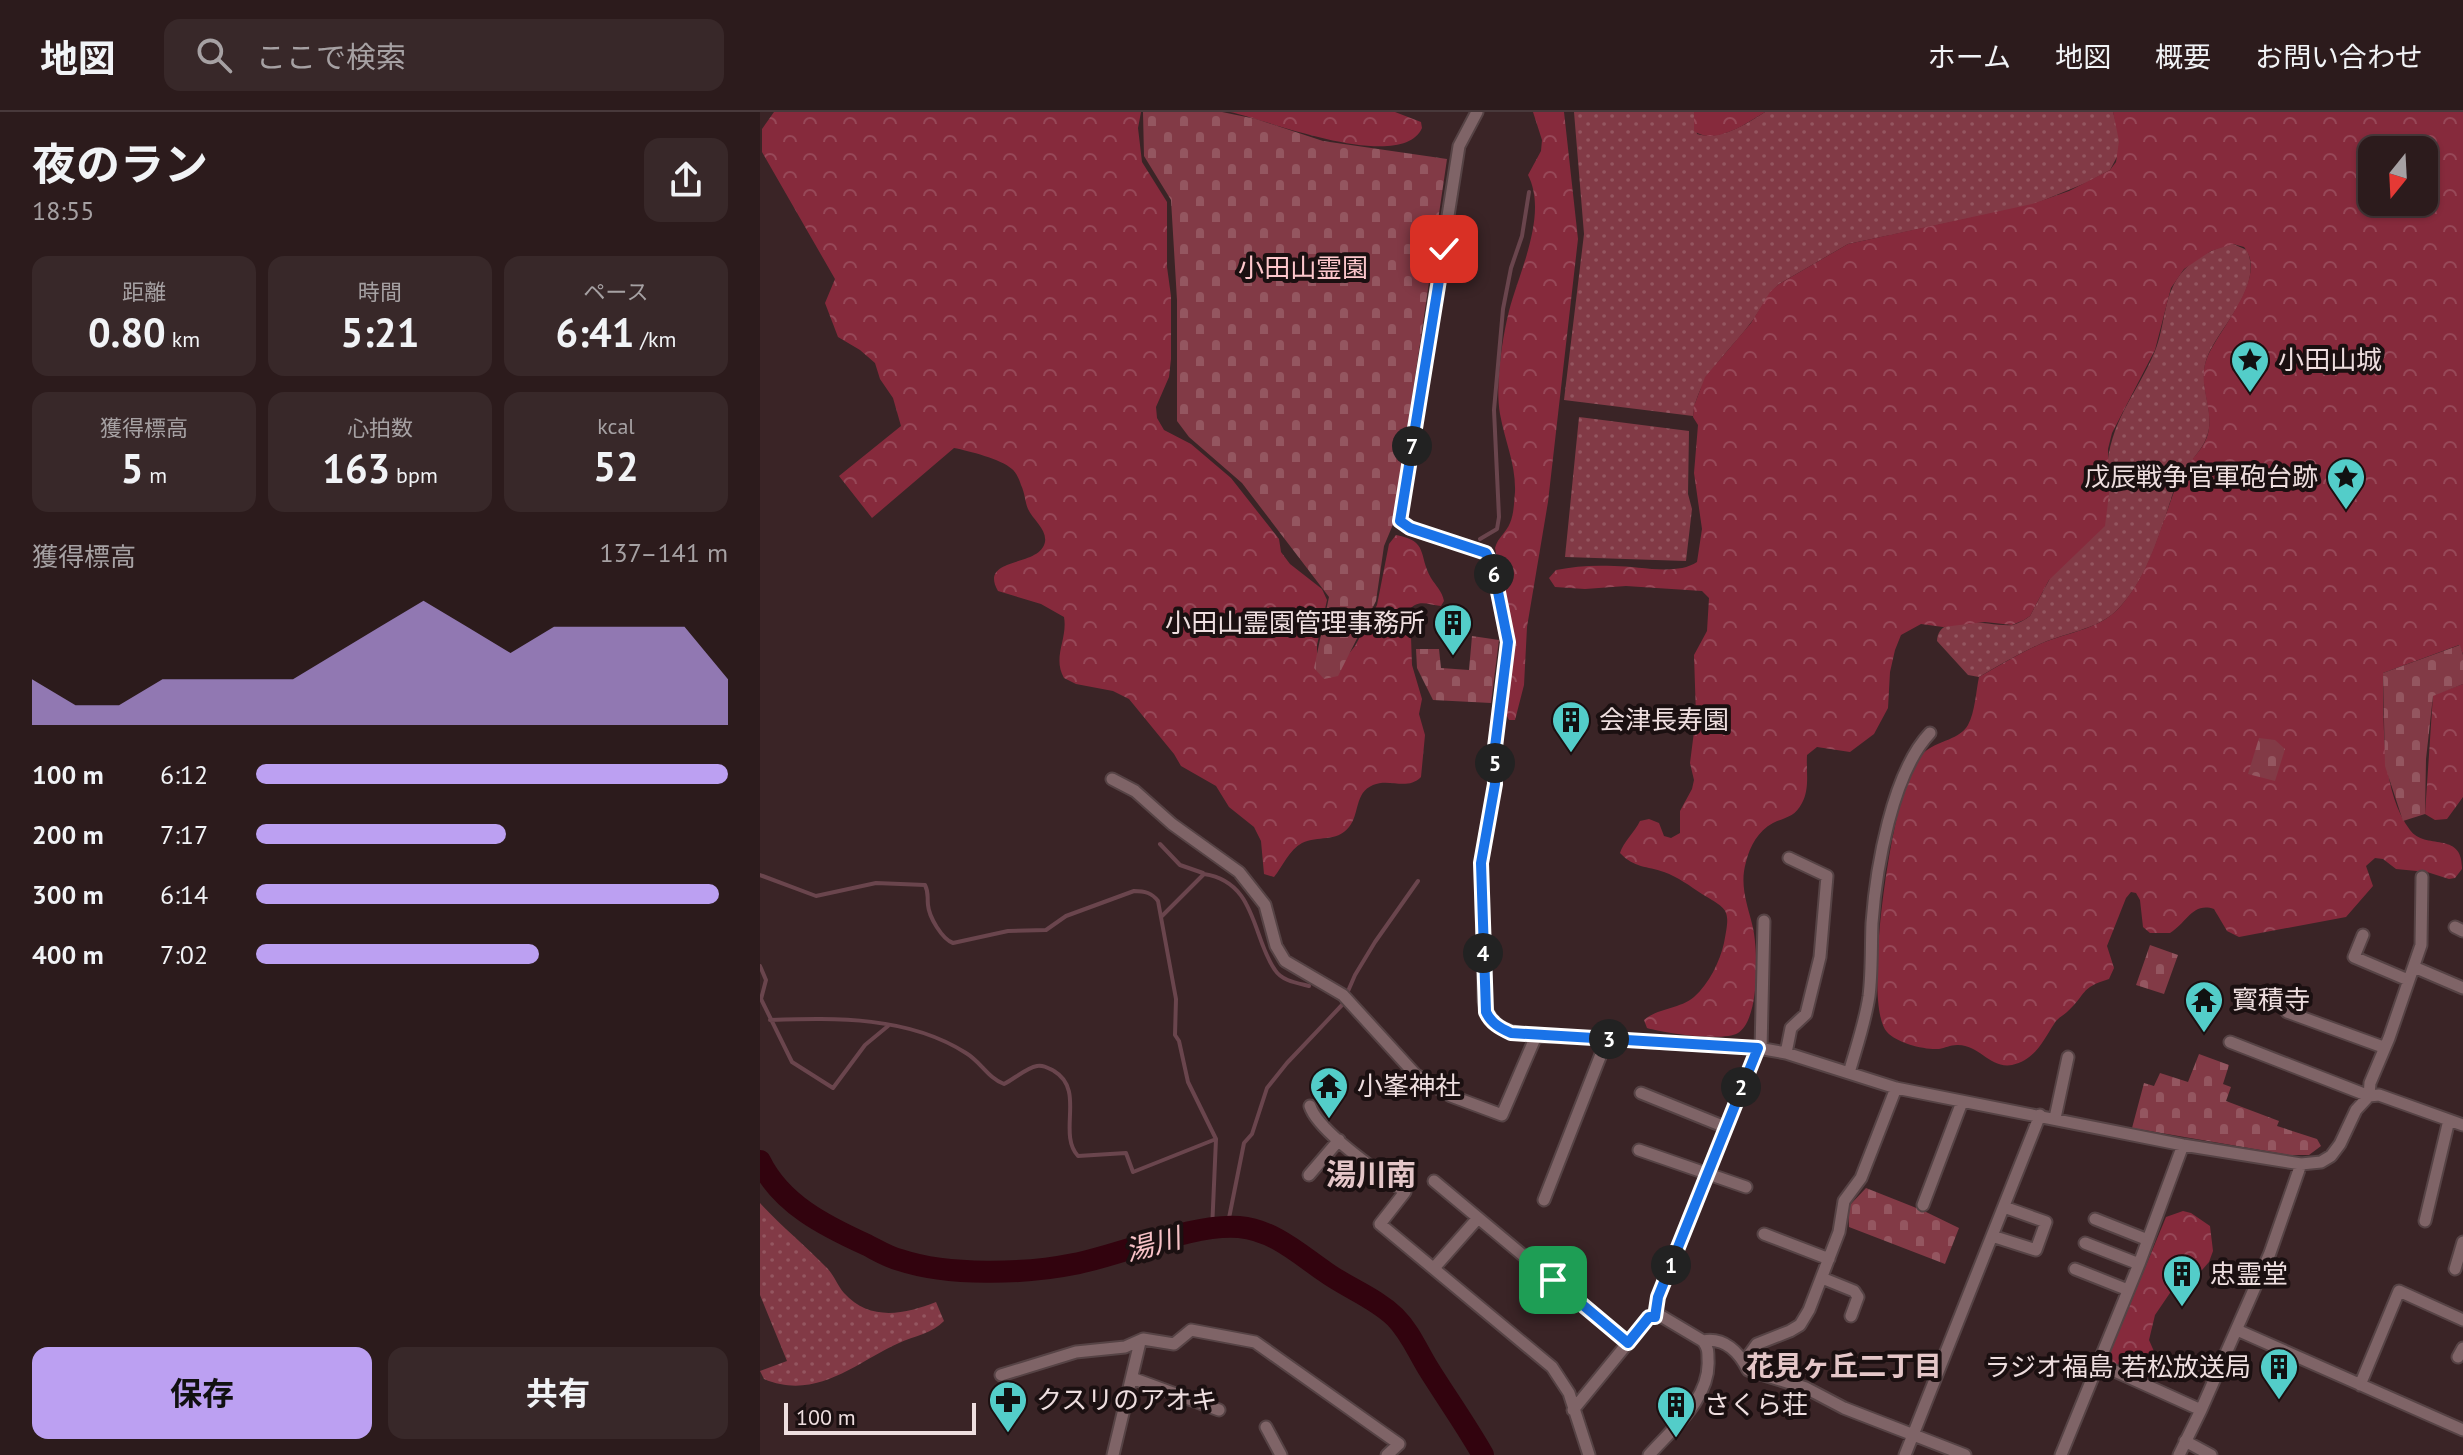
<!DOCTYPE html>
<html lang="ja">
<meta charset="utf-8">
<style>
body{margin:0;font-family:"PT Sans","Noto Sans JP",sans-serif;background:#382829;color:#f1f3f6;height:100vh;display:flex;flex-direction:column;font-size:30px;white-space:nowrap}
*{box-sizing:border-box;margin:0}
p{font-size:26px;color:#a6a1a3}
.icon{flex:none;width:44px;height:44px;fill:none;stroke:currentColor;stroke-width:2;stroke-linecap:round;stroke-linejoin:round}
.map{position:relative;flex:1;overflow:hidden}
.side{display:flex;flex-direction:column;background:#2c1b1c;width:760px}
.side>*{flex:none}
.needle{width:52px;rotate:198deg}
.controls{position:absolute;left:1598px;top:24px;display:grid;gap:16px}
.controls a{display:grid;place-items:center;width:80px;height:80px;border-radius:16px;background:#2c1b1c;box-shadow:0 2px 6px #0004,0 0 0 2px #48393b;font-size:40px}
.scale{position:absolute;left:24px;bottom:20px;width:192px;box-sizing:border-box;padding-left:8px;border:4px solid #eededf;border-top:0;font-size:22px;line-height:28px;white-space:nowrap;color:#eededf;-webkit-text-stroke:6px #1b1011;paint-order:stroke}
.pin{position:absolute;display:grid;place-items:center;width:68px;height:68px;color:#fff;margin:-34px;border-radius:16px;box-shadow:0 4px 12px #0006}
.km{position:absolute;width:40px;height:40px;margin:-20px;border-radius:50%;background:#222;color:#fff;font-size:22px;line-height:40px;text-align:center}
.round{display:grid;place-items:center;flex:none;width:84px;height:84px;border-radius:16px;background:#382829}
.overview{display:flex;align-items:center;justify-content:space-between;height:136px;padding:0 32px}
h1{font-size:44px;font-weight:700;line-height:60px}
.metrics{display:grid;grid-template-columns:repeat(3,1fr);gap:12px;height:136px;padding:8px 32px}
.metrics div{display:grid;align-content:center;border-radius:16px;background:#382829;text-align:center}
.metrics b{font-size:40px;font-weight:700}
.metrics small{font-size:22px;font-weight:400}
.metrics p{font-size:22px}
.chart{height:224px;padding:16px 32px}
.chart p{display:flex;justify-content:space-between}
.chart svg{width:100%;height:144px;margin-top:8px;fill:#bca0f2;opacity:.7}
.cta{display:flex;gap:16px;margin-top:auto;padding:16px 32px}
.cta a{flex:1;height:92px;border-radius:16px;background:#bca0f2;color:#111;font-size:32px;font-weight:700;line-height:92px;text-align:center}
.cta a+a{background:#382829;color:#f1f3f6}
ul{padding:0 32px;list-style:none;font-size:26px}
li{display:grid;grid-template-columns:128px 96px 1fr;align-items:center;height:60px}
li i{height:20px;border-radius:10px;background:#bca0f2}
header{display:flex;align-items:center;gap:48px;box-sizing:border-box;height:112px;padding:0 40px;background:#2c1b1c;border-bottom:2px solid #48393b}
header strong{font-size:38px}
nav{display:flex;gap:44px;margin-inline-start:auto;font-size:28px}
.search{width:560px;height:72px;background:#382829;display:flex;align-items:center;gap:20px;box-sizing:border-box;padding:0 28px;border-radius:16px;color:#a6a1a3;font-size:30px}
main{display:flex;flex:1;min-height:0}
.map>svg:first-child{display:block}
</style>
<header>
<strong>地図</strong>
<div class="search"><svg class="icon" aria-label="search" viewBox="0 0 24 24"><circle cx="10" cy="10" r="6"/><path d="M15 15l6 6"/></svg>ここで検索</div>
<nav><a>ホーム</a><a>地図</a><a>概要</a><a>お問い合わせ</a></nav>
</header>
<main>
<section class="side">
<div class="overview"><div><h1>夜のラン</h1><p>18:55</p></div><a class="round"><svg class="icon" aria-label="share" viewBox="0 0 24 24"><path d="M12 15V3M7 8l5-5 5 5M5 13v7h14v-7"/></svg></a></div>
<div class="metrics">
<div><p>距離</p><b>0.80<small> km</small></b></div>
<div><p>時間</p><b>5:21</b></div>
<div><p>ペース</p><b>6:41<small> /km</small></b></div>
</div>
<div class="metrics">
<div><p>獲得標高</p><b>5<small> m</small></b></div>
<div><p>心拍数</p><b>163<small> bpm</small></b></div>
<div><p>kcal</p><b>52</b></div>
</div>
<div class="chart"><p><span>獲得標高</span>137–141 m</p>
<svg viewBox="0 0 160 44" preserveAspectRatio="none"><path d="M0 44V30L10 38L20 38L30 30L40 30L50 30L60 30L70 22L80 14L90 6L100 14L110 22L120 14L130 14L140 14L150 14L160 30V44z"/></svg>
</div>
<ul>
<li><b>100 m</b>6:12<i style="width:100%"></i></li>
<li><b>200 m</b>7:17<i style="width:53%"></i></li>
<li><b>300 m</b>6:14<i style="width:98%"></i></li>
<li><b>400 m</b>7:02<i style="width:60%"></i></li>
</ul>
<div class="cta"><a>保存</a><a>共有</a></div>
</section>
<div class="map">
<svg width="1703" height="1343" viewBox="0 0 1703 1343">
<defs>
<pattern id="grass-dots" width="8" height="8" patternUnits="userSpaceOnUse" patternTransform="scale(2)"><rect width="8" height="8" fill="#823a46"/><path d="M2 2h.1M6 6h.1" fill="none" stroke="#945660" stroke-width="1.8" stroke-linecap="round"/></pattern>
<pattern id="forest-crowns" width="20" height="18" patternUnits="userSpaceOnUse" patternTransform="scale(2)"><rect width="20" height="18" fill="#862a3c"/><path d="M2 6a3 3 0 1 1 6 0M12 15a3 3 0 1 1 6 0" fill="none" stroke="#974858"/></pattern>
<pattern id="cemetery-stones" width="16" height="16" patternUnits="userSpaceOnUse" patternTransform="scale(2)"><rect width="16" height="16" fill="#823a46"/><path d="M2 7V4a2 2 0 0 1 4 0v3zM10 15v-3a2 2 0 0 1 4 0v3z" fill="#945660"/></pattern>
</defs>
<rect width="100%" height="100%" fill="#3a2426"/>
<path fill="url(#grass-dots)" d="M814,0H934L937,22C961,29 986,12 1005,0H1353L1359,21V41L1350,58L1328,70L1272,93L1088,132L1019,172C1006,184 1000,200 989,213C967,242 937,266 933,304L804,288L824,122Z
M1473,132L1487,138C1503,175 1462,212 1448,243C1436,271 1455,297 1448,321C1442,342 1424,353 1416,372C1401,415 1390,466 1356,499C1336,518 1303,521 1278,533C1258,542 1238,554 1219,565L1208,563L1177,529C1179,497 1233,516 1253,513C1259,511 1265,508 1270,504L1347,359C1349,310 1377,282 1395,239C1406,212 1403,180 1424,158C1436,145 1456,135 1473,132Z
M819,305L929,319L928,382L932,397L926,449L805,445Z
M0,1091C21,1114 45,1133 67,1156C74,1163 77,1173 84,1181C110,1210 145,1202 176,1190L184,1209C173,1221 154,1224 139,1231C95,1251 56,1289 4,1267L0,1259L27,1249L0,1183Z"/>
<path fill="url(#forest-crowns)" fill-rule="evenodd" d="M14,0H381L378,16L382,50L407,90V155L411,184V247L409,265L396,295L397,306L404,318L431,332L471,366L519,427L521,440L530,452L562,477L567,488L557,533V555L587,544L595,534L617,493L629,432L636,423C669,429 658,443 671,466C676,474 682,479 684,489L681,494C669,493 659,487 650,497L652,553L662,587L659,602L665,623L661,665C647,679 630,666 613,673C594,681 600,702 589,715C576,731 558,723 542,731C529,738 523,754 514,765L504,762L501,729L494,715L469,695L456,674L421,654L414,642L369,587L353,579L316,572L304,566C292,545 308,527 304,505L281,492L238,479C218,444 280,456 285,430C287,417 273,408 268,397C265,390 265,381 261,373C260,369 256,360 252,357C241,347 209,339 194,336L112,406L79,364L141,314L133,286L120,267L115,251L100,238L78,225L65,191L75,167L2,40V17Z
M470,0H635L661,10L662,16C641,62 508,8 470,0Z
M773,0H804L818,127L788,390L767,515L764,573L755,608H749L746,602L752,521L735,436C738,425 746,421 750,411C754,402 754,390 755,380C756,352 745,330 740,302C735,274 742,227 749,199C760,158 788,102 768,63L781,39L782,28Z
M934,0H1005C987,11 955,34 934,19Z
M1353,0H1703V542L1699,533L1623,561C1624,609 1620,678 1650,718C1665,739 1703,718 1702,757L1695,766L1689,767L1667,760L1636,757L1623,747L1615,746L1606,754L1613,774L1586,805L1479,825L1467,819L1454,797C1432,790 1427,811 1410,821H1390L1383,815L1380,788L1376,781L1371,780L1366,786L1347,834L1354,856L1349,867C1319,876 1327,882 1307,900C1303,904 1297,906 1294,912C1283,929 1275,948 1252,953C1230,957 1219,932 1197,933C1190,933 1185,936 1179,937C1164,938 1137,931 1127,920C1102,893 1131,703 1148,669C1153,659 1157,644 1167,638C1179,629 1200,627 1208,613C1215,600 1216,579 1219,565C1239,554 1258,542 1278,533C1304,521 1337,518 1357,498C1392,462 1401,409 1420,365C1427,350 1441,341 1447,325C1456,299 1436,273 1447,246C1458,218 1509,165 1484,135L1473,132L1451,139L1424,157L1411,176L1395,238L1352,321L1348,337L1349,382L1345,414L1289,468L1270,504L1264,508L1252,513L1225,510L1183,515L1161,512L1141,523L1135,538L1130,560L1128,596L1114,622L1090,640L1057,635L1047,643C1046,659 1050,676 1042,691C1035,705 1026,705 1013,711C998,719 990,734 986,750C979,774 988,794 993,816C998,840 1000,907 978,921C963,930 903,921 887,916L884,908C898,896 920,897 934,885C949,872 960,849 964,831C971,796 968,798 942,782C930,774 918,765 904,760C887,754 874,756 860,741C863,730 875,720 880,709L889,707L899,711L904,724L911,726L920,721V699L932,677L934,668L930,651L936,604L934,543L947,519L949,486L942,479L866,474L825,477L795,475L789,466L796,458C815,454 834,453 854,454C879,454 916,464 937,450L942,417L934,361L938,313L933,305L934,294L945,265L991,211L1010,180L1019,172L1088,132L1272,92L1309,79L1350,58L1356,50L1359,29ZM1612,38H1664V90H1612Z
M1703,572V685L1687,707L1675,708L1665,702L1673,583Z
M1423,1099L1431,1101L1450,1114L1453,1139L1449,1150L1442,1158L1412,1178L1395,1203L1389,1228L1396,1244L1403,1249L1400,1266L1395,1268L1368,1260L1352,1251L1350,1241L1406,1105Z"/>
<path fill="url(#cemetery-stones)" d="M383,0H462L496,7L563,29L687,47L634,410L624,434L616,489L578,564L564,567L554,556L569,485L482,371L429,325L417,309V188L411,88L384,44Z
M712,524L739,528L731,591L673,588L657,556L656,537H679L681,556L709,558Z
M1700,533L1703,543V572L1673,584L1666,647L1665,702L1643,709L1625,654L1623,561Z
M1499,626L1515,628L1525,637L1515,669L1488,662Z
M1390,833L1418,843L1404,882L1376,873Z
M1439,942L1469,953L1463,972L1471,975L1466,989L1519,1009L1517,1014L1557,1027L1561,1034L1549,1043H1529L1372,1016L1384,971L1394,974L1400,961L1428,970Z
M1106,1076L1164,1099L1199,1116L1185,1152L1089,1115L1088,1095Z"/>
<g fill="none" stroke-linecap="round" stroke-linejoin="round">
<path stroke="#6a454d" stroke-width="4" d="M720,427L737,417L739,405L734,298L743,197L751,156L762,124L769,80
M400,732L420,753L443,761
M0,763L56,784L116,771L165,773C169,781 167,784 168,793C169,805 182,827 193,831L248,819L286,818L306,804L374,779C385,779 392,781 398,789L416,887L415,923L419,929L428,970L456,1027L452,1118
M401,805L444,762C497,770 492,826 515,858C522,869 537,871 549,874
M0,854L6,868L1,887L32,950L73,976L105,933L128,914
M10,908C77,906 148,904 206,941C221,950 228,966 244,972C254,967 266,956 277,954C284,953 288,956 294,959C326,978 297,1021 318,1044L366,1041L373,1060L456,1027
M467,1116L484,1031L492,1022L507,976L527,951L582,893L595,863L615,830L658,769"/>
<path stroke="#32030e" stroke-width="22" d="M0,1049C21,1092 65,1114 107,1133C117,1138 128,1145 140,1148C188,1164 265,1162 314,1152C361,1143 433,1111 479,1115C513,1118 538,1141 564,1159C587,1176 614,1185 635,1205C650,1220 657,1238 668,1256C686,1285 706,1313 723,1343"/>
<g stroke="#564345" stroke-width="15">
<path id="minor" d="M717,0L699,34L640,409L650,416L726,441L733,455L748,530L734,643L735,672L721,751L724,889C729,915 746,920 770,923L998,936L1026,941L1136,976L1423,1033L1541,1052L1561,1050L1571,1044L1580,1032L1596,998L1609,984L1619,983L1703,1013
M352,667L375,679L412,712L479,760L505,793L516,834L525,849L583,883L656,963L691,984L742,1003L776,924
M1695,815L1703,819
M1603,823L1594,845L1648,868
M1654,855L1703,876
M1527,900L1623,935
M1470,930L1609,984L1610,971L1629,926L1661,833L1662,765
M1001,937L1004,809
M1026,941L1031,916L1046,902L1060,845L1067,764L1029,746
M1089,961C1096,936 1105,911 1109,884C1112,860 1111,835 1112,811C1116,756 1132,661 1170,621
M881,981L965,1015
M550,994C558,1020 622,1062 645,1080L620,1112L792,1255L809,1281L829,1343
M1295,1006L1308,945
M879,1038L986,1075
M549,1063L579,1028
M674,1069L868,1231
M784,1088L847,927
M1163,1093L1202,990
M1335,1107L1388,1128
M1665,1109L1689,1008
M1004,1122L1069,1147
M1232,1124L1276,1138L1286,1110L1244,1095
M1325,1131L1379,1152
M674,1156L718,1106
M1315,1157L1368,1178
M1695,1157L1703,1130
M1062,1166L1094,1179L1098,1185L1091,1204
M895,1205L898,1185L998,936
M1477,1218L1703,1318
M943,1229C964,1225 979,1240 988,1258L1046,1276L1084,1296L1205,1343
M1698,1245L1703,1236
M984,1250L997,1232L1030,1219L1040,1213L1049,1198L1079,1120L1084,1089L1101,1066L1136,976
M1337,1251L1441,1298
M241,1263L316,1240L365,1235L383,1227L414,1232L431,1218L495,1230L639,1332L627,1343
M372,1266L459,1298
M1600,1273L1639,1179L1703,1208
M813,1298L889,1205L901,1204L943,1229C948,1236 948,1239 948,1247C951,1286 913,1316 889,1343
M506,1315L521,1343
M1425,1329L1451,1343
M353,1343L380,1230
M1145,1343L1280,1003
M1301,1343L1379,1152L1423,1033
M1419,1343L1441,1298L1510,1141L1541,1052"/>
</g>
<use href="#minor" stroke="#7f6467" stroke-width="11"/>
</g>
<g fill="none" stroke-linecap="round" stroke-linejoin="round">
<g stroke="#fff" stroke-width="16">
<path id="route" d="M684,137L640,409L650,416L726,441L733,455L748,530L734,643L735,672L721,751L726,900C731,911 740,916 751,921L998,936L898,1185L895,1205H889L868,1231L793,1168"/>
</g>
<use href="#route" stroke="#1a73e8" stroke-width="10"/>
</g>
<defs>
<g id="sight-pin" transform="scale(2)"><path d="M0 17L-7.5 6A9.5 9.5 0 1 1 7.5 6Z" fill="#53cdc9" stroke="#1b1011"/><path d="M0-6L1.8-2.2L6-1.7L2.9 1.2L3.7 5.4L0 3.3L-3.7 5.4L-2.9 1.2L-6-1.7L-1.8-2.2Z" fill="#111"/></g>
<g id="building-pin" transform="scale(2)"><path d="M0 17L-7.5 6A9.5 9.5 0 1 1 7.5 6Z" fill="#53cdc9" stroke="#1b1011"/><path d="M-4-6H4V6H1V3H-1V6H-4ZM-2.5-4.3h1.7v1.8h-1.7ZM.8-4.3h1.7v1.8H.8ZM-2.5-1h1.7V.8h-1.7ZM.8-1h1.7V.8H.8Z" fill="#111"/></g>
<g id="temple-pin" transform="scale(2)"><path d="M0 17L-7.5 6A9.5 9.5 0 1 1 7.5 6Z" fill="#53cdc9" stroke="#1b1011"/><path d="M0-6L5-2H3V0L6.5 2.5H4V6H1.5V3h-3V6H-4V2.5H-6.5L-3 0V-2H-5Z" fill="#111"/></g>
<g id="pharmacy-pin" transform="scale(2)"><path d="M0 17L-7.5 6A9.5 9.5 0 1 1 7.5 6Z" fill="#53cdc9" stroke="#1b1011"/><path d="M-2-6h4v4h4v4h-4v4h-4v-4h-4v-4h4Z" fill="#111"/></g>
</defs>
<g fill-rule="evenodd">
<use href="#sight-pin" x="1490" y="248"/>
<use href="#sight-pin" x="1586" y="365"/>
<use href="#building-pin" x="693" y="511"/>
<use href="#building-pin" x="811" y="608"/>
<use href="#temple-pin" x="1444" y="888"/>
<use href="#temple-pin" x="569" y="974"/>
<use href="#building-pin" x="1422" y="1162"/>
<use href="#building-pin" x="1519" y="1255"/>
<use href="#pharmacy-pin" x="248" y="1288"/>
<use href="#building-pin" x="916" y="1293"/>
</g>
<g text-anchor="middle" stroke-width="8" stroke-linejoin="round" paint-order="stroke">
<g font-size="26" fill="#fdc7cc" stroke="#1b1011">
<text x="543" y="165">小田山霊園</text>
</g>
<g font-size="26" fill="#eededf" stroke="#1b1011" text-anchor="start">
<text x="1518" y="257">小田山城</text>
<text x="1558" y="374" text-anchor="end">戊辰戦争官軍砲台跡</text>
<text x="665" y="520" text-anchor="end">小田山霊園管理事務所</text>
<text x="839" y="617">会津長寿園</text>
<text x="1472" y="897">寳積寺</text>
<text x="597" y="983">小峯神社</text>
<text x="1450" y="1171">忠霊堂</text>
<text x="1491" y="1264" text-anchor="end">ラジオ福島 若松放送局</text>
<text x="276" y="1297">クスリのアオキ</text>
<text x="944" y="1302">さくら荘</text>
</g>
<g font-size="28" font-style="italic" fill="#f8c2c7" stroke="#1b1011">
<text transform="translate(393 1132) rotate(-15)" y="10">湯川</text>
</g>
<g font-size="28" font-weight="bold" fill="#e4c6c8" stroke="#1b1011">
<text x="1084" y="1264">花見ヶ丘二丁目</text>
</g>
<g font-size="30" font-weight="bold" fill="#e4c6c8" stroke="#1b1011">
<text x="611" y="1073">湯川南</text>
</g>
</g>
</svg>
<div class="controls">
<a><svg class="needle" viewBox="-14 -14 28 28"><path d="M0-13l5 13h-10z" fill="#e53935"/><path d="M0 13l5-13h-10z" fill="#a6a1a3"/></svg></a>
</div>
<div class="scale">100 m</div>
<div class="pin" style="left:793px;top:1168px;background:#1e9e55"><svg class="icon" aria-label="arrive" viewBox="0 0 24 24"><path d="M6 21V4h12l-3 4 3 4H6"/></svg></div>
<div class="pin" style="left:684px;top:137px;background:#d93025"><svg class="icon" aria-label="check" viewBox="0 0 24 24"><path d="M5 12l5 5 9-10"/></svg></div>
<b class="km" style="left:911px;top:1153px">1</b>
<b class="km" style="left:981px;top:975px">2</b>
<b class="km" style="left:849px;top:927px">3</b>
<b class="km" style="left:723px;top:841px">4</b>
<b class="km" style="left:735px;top:651px">5</b>
<b class="km" style="left:734px;top:462px">6</b>
<b class="km" style="left:652px;top:334px">7</b>
</div>
</main>
